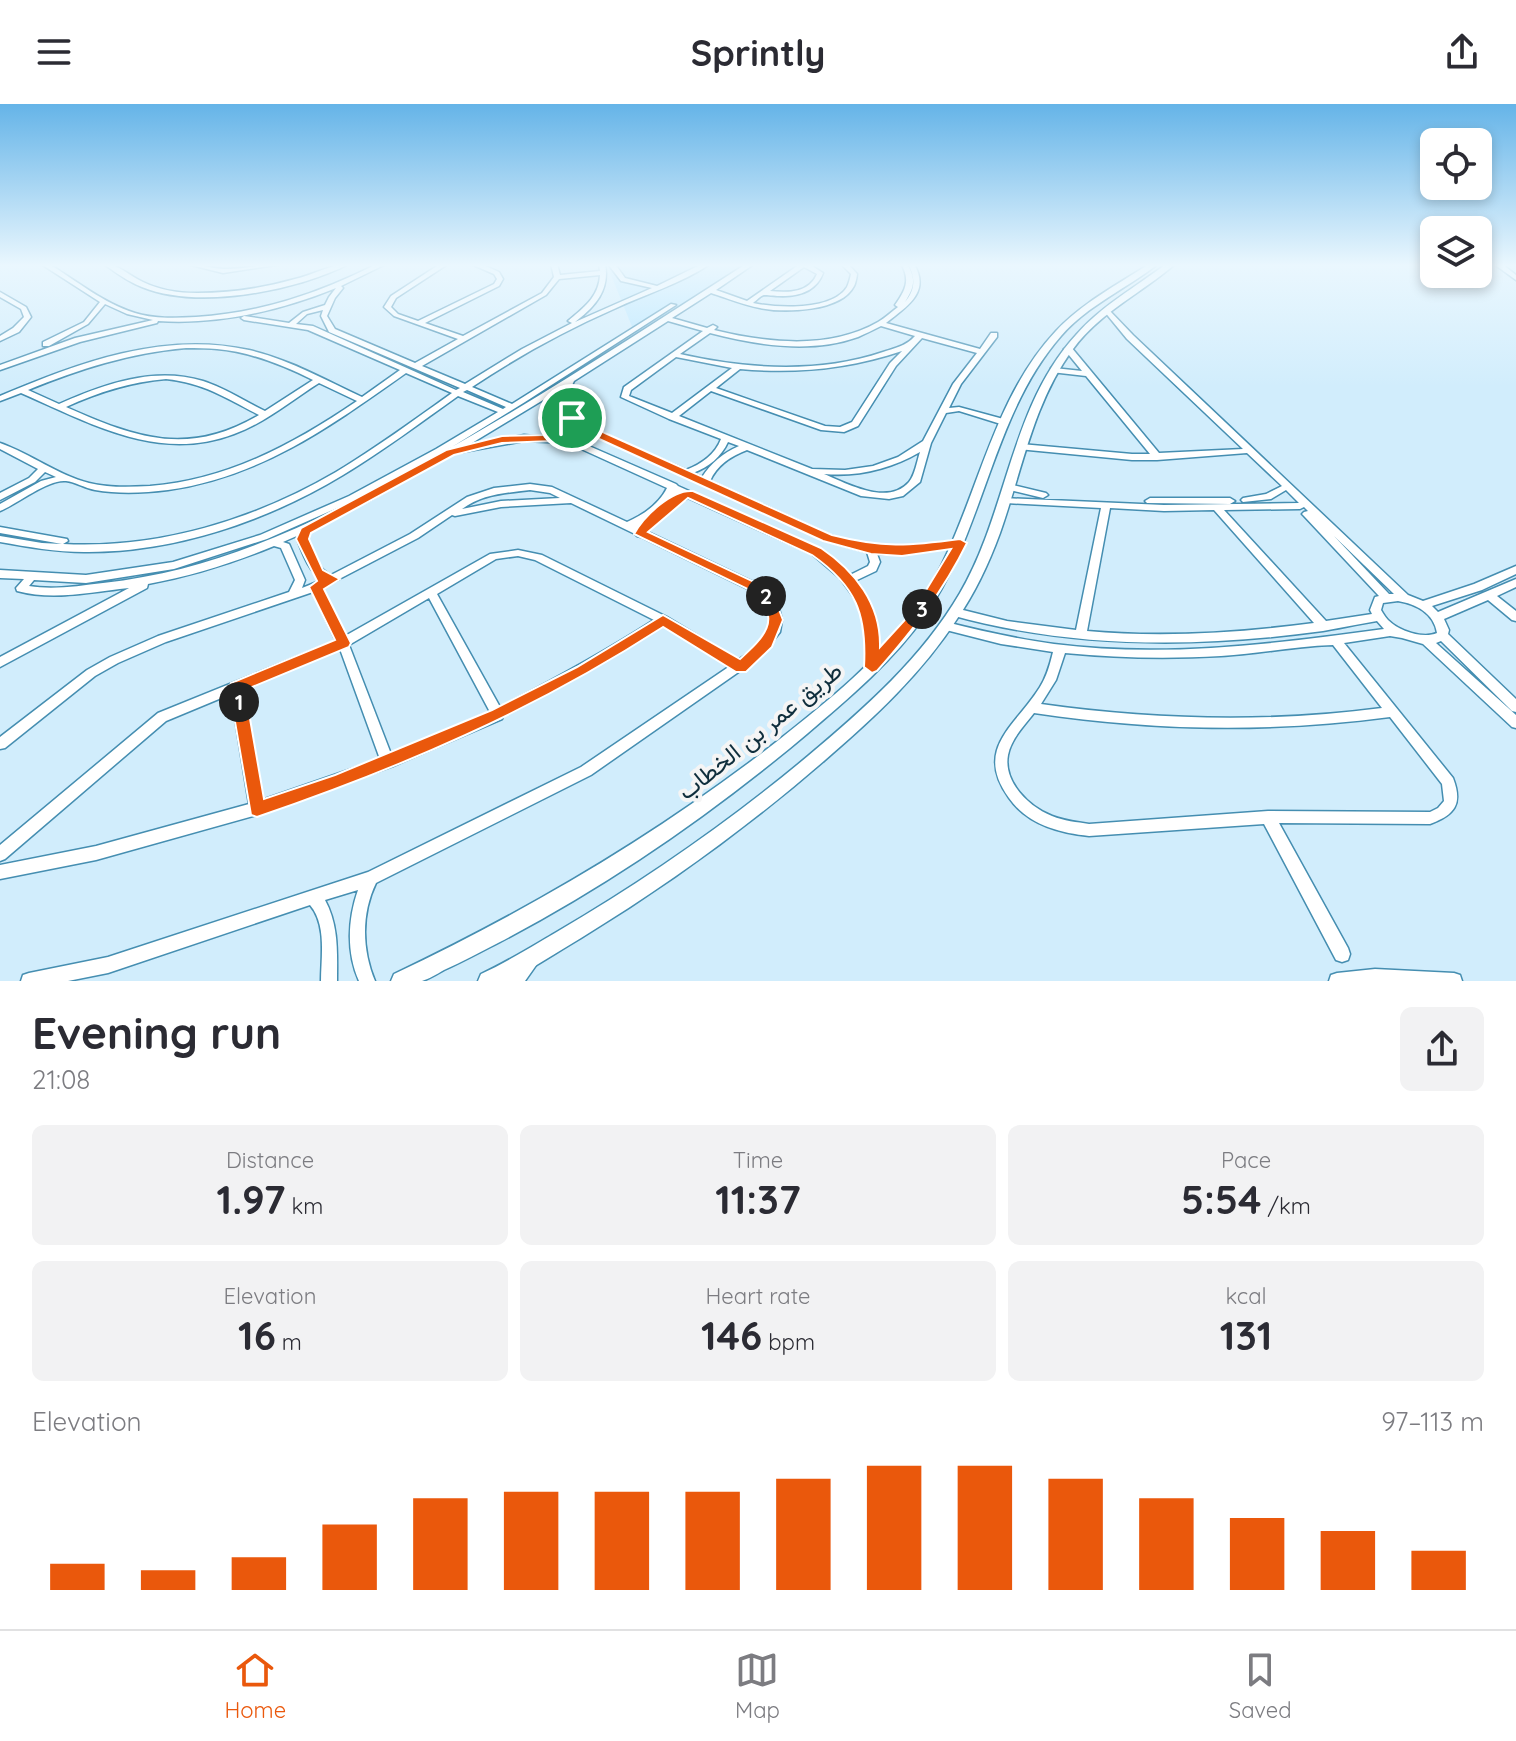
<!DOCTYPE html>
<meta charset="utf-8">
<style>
body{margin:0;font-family:Quicksand,Vazirmatn,sans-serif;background:#f2f2f3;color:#2b2b33;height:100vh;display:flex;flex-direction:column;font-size:30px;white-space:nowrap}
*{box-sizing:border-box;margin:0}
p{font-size:26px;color:#7c7c81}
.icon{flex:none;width:44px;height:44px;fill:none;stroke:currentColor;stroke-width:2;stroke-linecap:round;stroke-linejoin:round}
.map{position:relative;height:877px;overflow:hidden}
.sheet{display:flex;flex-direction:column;background:#fff;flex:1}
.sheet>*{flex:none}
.buttons{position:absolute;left:1420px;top:24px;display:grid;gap:16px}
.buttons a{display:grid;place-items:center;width:72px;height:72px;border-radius:12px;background:#fff;box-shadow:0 4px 12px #0003;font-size:40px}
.pin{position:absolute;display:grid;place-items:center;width:68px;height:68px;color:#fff;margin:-34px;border:4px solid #fff;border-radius:50%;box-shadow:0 2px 8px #0007}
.km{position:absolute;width:40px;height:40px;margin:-20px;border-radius:50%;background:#222;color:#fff;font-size:22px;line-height:40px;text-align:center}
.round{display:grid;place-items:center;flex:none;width:84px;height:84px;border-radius:12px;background:#f2f2f3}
.summary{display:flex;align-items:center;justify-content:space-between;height:136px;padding:0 32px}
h1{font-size:44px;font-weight:700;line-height:60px}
.metrics{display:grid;grid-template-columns:repeat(3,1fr);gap:12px;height:136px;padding:8px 32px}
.metrics div{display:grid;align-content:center;border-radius:12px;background:#f2f2f3;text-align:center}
.metrics b{font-size:40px;font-weight:700}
.metrics small{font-size:22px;font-weight:400}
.metrics p{font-size:22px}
.chart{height:224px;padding:16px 32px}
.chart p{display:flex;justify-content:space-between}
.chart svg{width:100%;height:144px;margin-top:8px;stroke:#ea580c;stroke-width:6}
header{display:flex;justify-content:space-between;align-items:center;height:104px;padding:0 32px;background:#fff;font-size:36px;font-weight:700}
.dock{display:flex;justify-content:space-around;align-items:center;height:112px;border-top:2px solid #e1e1e2;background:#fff;font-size:22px;color:#7c7c81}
.dock a{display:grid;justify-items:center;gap:4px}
.dock .on{color:#ea580c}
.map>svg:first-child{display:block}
</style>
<header><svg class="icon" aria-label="menu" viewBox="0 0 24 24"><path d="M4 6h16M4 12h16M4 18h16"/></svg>Sprintly<svg class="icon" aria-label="share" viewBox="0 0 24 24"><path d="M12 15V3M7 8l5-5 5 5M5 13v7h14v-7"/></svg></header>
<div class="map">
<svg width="1516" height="877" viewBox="0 0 1516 877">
<rect width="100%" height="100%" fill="#d1edfc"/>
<path fill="#b6e6ff" d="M745,160L635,230L607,161Z"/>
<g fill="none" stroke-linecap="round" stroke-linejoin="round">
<g stroke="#458eb1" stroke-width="3">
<path id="minor" d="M41,160H49C77,177 103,199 135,209C154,215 175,214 196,213C261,209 319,189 377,160H386L341,182L343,184L335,194L327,212L335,225L415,259L458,235L394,212L384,203L391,192L440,160H448L396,194L391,203L398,210L418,217L494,180L497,175L494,170L471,160H481L499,168L503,175L499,182L425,219L463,232L542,189L554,173L551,160H557L560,171L600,167L599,160H605C610,186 595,203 575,218L652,184L621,177L608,160H615L625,174L657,182L702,160H710C681,180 645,190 614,205C564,227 517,253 472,283L512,300L671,200L676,201L525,298L442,349L360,393C494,324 620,241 746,160H754L716,186L747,197L800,160H809L823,169C816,188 797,193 778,192C777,192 765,191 764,191C760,192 757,196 753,199C777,204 832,207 847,183C849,179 850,174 851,170L841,160H848L857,170C857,172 855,181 854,182C841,208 784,209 760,204C743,201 727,194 711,189L672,214L707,224L713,221L717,223L714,226C767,239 829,246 878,218C885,214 891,208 898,203L895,201C905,187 911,176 901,160H907C918,177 912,186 905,198C915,186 916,174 908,160H914C931,189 906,203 886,219L980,245L991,229H997V233L961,280L949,304L959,303L1007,316L1008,318L1004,321L959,307L946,309L931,339L920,378L903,392L889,395L861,392L747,346C731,352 717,361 710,377L832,432L871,443L902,444L960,436L964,437L965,439L964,441L960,442L902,450H877L880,458L876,467L855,477C874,503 878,532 878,563L876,566L872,568L868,566L866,563L865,526L862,511L856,496L840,474L812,450L688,394C671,401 656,412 646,427L762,482L778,501L782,516L780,528L761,552L746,562L745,566L740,567L591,671L376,779C361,810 362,846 375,877H359C346,848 348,815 358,786L325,796C339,822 337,849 337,877H321C321,853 327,821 310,801L108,869L68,877H21L23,871L29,869L108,853L368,768L581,663L730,562L663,521C611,554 558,584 503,612L502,615L393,662L257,711L96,756L0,775V761L96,742L249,700L231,590L166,617L5,755L0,757V741L158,609L336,537L313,488L166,538L118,559L95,572L5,644L0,645V633L87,566L110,553L158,532L289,488L295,476L281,444L274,442C233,459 191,472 148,480L147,484L0,563V553L129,484C92,488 53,497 17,487L16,484L24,475L0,474V466L86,471L173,458L260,431L349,392L436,345L498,308L458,292C420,319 383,347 343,371C267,417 174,449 84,448C56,448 28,443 0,438V432L42,439L62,440L0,429V423L67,435L68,437L63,440C159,445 254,416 336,368C376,344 414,316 452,289L406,269C331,322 261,373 168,386C144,389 118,390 95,386C85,384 75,378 66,377C48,375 17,400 0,407V400L41,377L56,373L45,368L35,378L0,396V389L29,374L38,365L0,345V339C31,350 58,371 89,379C109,384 130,383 150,382C227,376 294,340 357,297L319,279C292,296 265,319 234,330C158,359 90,319 21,289L0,297V292C79,259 162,227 249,246C289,255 325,276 362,293L400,266L308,226L244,216L241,214L244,212L289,219L303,208L325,201L329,193L336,184C279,207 219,221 158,217L157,219L80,238L0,266V261L75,234L153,216L127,210L105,200L88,220L49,242H43V238L84,218L100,198ZM804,163L817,170C809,189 788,189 770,187ZM600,171C599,193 583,204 568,217L572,219L522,245L465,280L422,262L546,191L559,175ZM323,206L321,212L329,228L460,284L456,286L313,222L296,220L307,210ZM668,217L703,227L624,283L621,293L669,315L721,335C715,351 701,360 686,366C662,355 585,326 573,307C566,297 569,287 574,277ZM881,222L915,232C906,242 895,244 883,248C818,270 746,265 680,250L710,229C756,241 811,250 858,233C865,230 873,226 881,222ZM922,234L977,249L953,280L923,337L898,353L873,362L845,366L812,365L679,312L711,287L821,326L844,328L858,322L896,262ZM186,244C196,244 207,244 217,245C251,248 283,261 313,276L265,307C244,297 225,284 203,277C154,262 104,280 59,300L28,286C80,265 129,249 186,244ZM902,247L890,259L852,318L840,323L825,322L716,284L740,265C796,270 849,265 902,247ZM676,253L732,264L672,309L629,292L631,286ZM166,275C204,279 226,294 259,311C188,353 136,334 66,303C99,288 130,278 166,275ZM563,284L561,299L568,313L549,323L545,333L524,331L467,342ZM467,286L506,303L503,305L463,288ZM572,317L585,327L824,436L867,448L870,458L868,462L850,471L835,457L820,446L678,382L676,380L573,335L554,333L556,326ZM524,337L568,339L667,384C659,400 643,411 627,418L552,383L530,380L494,384L467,393L410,430L331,471C316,464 313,449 307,435L310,426L370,396L459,346L463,348ZM728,338L739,342C723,349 711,359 702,373L693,369C709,363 721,353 728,338ZM920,348C917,357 915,371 909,378C888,402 848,380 824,370C858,373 891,365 920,348ZM530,386L550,389L560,394L501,397L462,405C483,390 505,389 530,386ZM353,397C272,438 194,469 103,479C78,482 53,486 29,482L34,476L86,479L174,465L267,435ZM571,399L635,430L637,432L641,433L754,488L769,505L770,516L769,527L753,546L738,556L667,513L542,451L518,446L490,450L345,532L322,484L418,434L452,411L455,412L501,403ZM299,431L297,435C303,450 308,466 322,476L302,484L305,476L290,442L289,440L283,438ZM518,452L535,456L654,516C604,548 553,576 500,603L437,490L496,455ZM429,494L490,608L391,650L349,541ZM340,545L380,655L262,696L242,585Z
M104,160C118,160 130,172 143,178C159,186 179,189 197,189C231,189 263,184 295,175C313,171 331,160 349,160C296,187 198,206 142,183C129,178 116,169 104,160Z
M187,160C200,160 213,165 225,165C244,165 263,160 283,160L223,169Z
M1494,160H1502L1516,171V176Z
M0,188L26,203L31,213L19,228L0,237V232L13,224L24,213L21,205L0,193Z
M1107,205L1109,206L1133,231L1408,491L1423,497L1474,480L1516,462V470L1482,486L1432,502L1438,508L1516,475V483L1497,492L1516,507V517L1512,516L1488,496L1444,515L1449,526L1448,530L1516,595V608L1512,607L1441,537L1436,539L1516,611V624L1512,623L1423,540L1402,534L1390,532L1344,539L1453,674C1463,700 1455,711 1430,720L1279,719L1348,844L1350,850L1348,856L1342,858L1336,856L1264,720L1089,732C1058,729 1027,720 1009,694C973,644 1016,622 1040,583C1047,572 1050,560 1053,548L1001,540L946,526L942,525L940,522L942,519L946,518C982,527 1017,535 1054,540C1163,554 1275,540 1384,525L1377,517C1359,520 1340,524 1323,527C1199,544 1072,545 951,511L950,508L951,505L955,504L1007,517L1076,526L1101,404L1006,399L1001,396L1003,394L1164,401L1299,399L1286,386L1271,395L1243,398L1241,396L1243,394L1266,390L1282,382L1247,349L1157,356H1132L1018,345L1017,343L1018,341L1021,340L1132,350H1150L1086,272L1051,268V264H1054L1082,267L1064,245L1068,243H1071L1159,349L1243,345L1127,235L1104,207ZM1304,403L1308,407L1304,408L1302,410L1304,412L1379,492L1375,493L1370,506L1372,510L1326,517L1224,406L1300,405ZM1110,404L1164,407L1214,406L1314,519C1238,529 1163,534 1087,527ZM1334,432L1394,490H1389ZM1398,497C1416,500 1434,509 1437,529C1423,535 1399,527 1388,516C1385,513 1383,509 1381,506L1383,499ZM1333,541L1382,604C1268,619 1155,616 1041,600L1056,576L1065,549C1117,554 1169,555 1221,552C1258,550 1296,542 1333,541ZM1034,609C1156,627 1268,629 1390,613L1442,680L1444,697L1438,704L1430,708L1268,707L1089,720C1077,718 1064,717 1052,712C1029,703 1003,678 1008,651C1011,635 1024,622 1034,609Z
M1009,380L1046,389L1048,391L1043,394L1006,385L1004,383L1006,381Z
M1150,394H1230L1235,397L1230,400L1147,399L1145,397Z
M529,852L535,854L537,860L525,877H507C511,868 520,856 529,852Z
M1375,865L1454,869L1460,871L1462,877H1329L1331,871L1337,869Z"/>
</g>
<g stroke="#458eb1" stroke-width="3">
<path id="tertiary" d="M1149,160H1158C1126,185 1088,201 1061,232C991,312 985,427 924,513C892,558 849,594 808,629C712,710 609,781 498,839C480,848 462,858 444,866C437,870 429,875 422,877C413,877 401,877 391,877L394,870C531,805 660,729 780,635C828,597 879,556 915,506C976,420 983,305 1056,227C1082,199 1117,181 1149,160Z
M1166,160H1175C1142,189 1100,208 1073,245C1033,299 1022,367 1000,429C989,459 975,489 957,515C922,569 874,614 825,656C749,722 668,781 581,834C564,844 547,855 530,865C523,868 516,875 509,877C500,877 488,877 478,877L481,870C507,858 531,843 555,829C644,777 729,718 808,652C865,604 922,554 960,489C1008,407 1010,303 1076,231C1101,202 1136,183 1166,160Z"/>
</g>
<use href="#minor" fill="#fff" fill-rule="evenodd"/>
<use href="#tertiary" fill="#fff" fill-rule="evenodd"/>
</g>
<linearGradient id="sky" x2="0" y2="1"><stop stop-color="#65b4e8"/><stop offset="0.57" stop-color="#eaf7fe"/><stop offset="1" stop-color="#eaf7fe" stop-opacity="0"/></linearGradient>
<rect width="1516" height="283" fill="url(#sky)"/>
<path fill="#ea580c" stroke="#fff" stroke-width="2" fill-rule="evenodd" d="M572,311L605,329L832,431C883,444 908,442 960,435L967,439C943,488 913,526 877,567L872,569L864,563C867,510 856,482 812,451L688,394L648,428L763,482L773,490L783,516L772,543L746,568H736L663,523C533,607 403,663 257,713L251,711L229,583L231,579L335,536L309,483L317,477L296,435L301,424L446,346L502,332L544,331L553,318ZM571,318L597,334L823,437L871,450L902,452L951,445L914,506L880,543C881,500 855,467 821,444L693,387C672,385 644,412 634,430L754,488C783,516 763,534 740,555L663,511L577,563L492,606L335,671L264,695L245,586L349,543L351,539L324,485L340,475L323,466L309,435L311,429L454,351L502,339L553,337L560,322Z"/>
<g text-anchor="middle" stroke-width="8" stroke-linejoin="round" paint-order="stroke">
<g font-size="24" fill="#0f2e3c" stroke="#f5f5f5">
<text transform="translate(760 627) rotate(-39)" y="8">طريق عمر بن الخطاب</text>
</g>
</g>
</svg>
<div class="buttons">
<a><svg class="icon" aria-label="locate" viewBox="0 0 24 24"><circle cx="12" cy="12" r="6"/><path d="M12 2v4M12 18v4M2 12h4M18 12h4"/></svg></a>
<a><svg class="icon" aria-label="layers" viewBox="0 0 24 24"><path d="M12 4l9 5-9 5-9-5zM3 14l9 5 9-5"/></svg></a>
</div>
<div class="pin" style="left:572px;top:314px;background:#1e9e55"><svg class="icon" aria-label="arrive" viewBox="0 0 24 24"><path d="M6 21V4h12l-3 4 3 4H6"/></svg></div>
<b class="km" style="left:239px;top:598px">1</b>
<b class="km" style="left:766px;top:492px">2</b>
<b class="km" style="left:922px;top:505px">3</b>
</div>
<section class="sheet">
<div class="summary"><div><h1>Evening run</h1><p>21:08</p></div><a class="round"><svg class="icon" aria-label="share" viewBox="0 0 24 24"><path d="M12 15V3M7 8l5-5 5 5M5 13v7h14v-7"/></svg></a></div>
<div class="metrics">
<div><p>Distance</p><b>1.97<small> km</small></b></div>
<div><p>Time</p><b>11:37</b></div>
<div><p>Pace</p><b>5:54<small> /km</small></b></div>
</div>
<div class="metrics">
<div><p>Elevation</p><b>16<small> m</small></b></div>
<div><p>Heart rate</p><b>146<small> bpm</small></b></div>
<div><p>kcal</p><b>131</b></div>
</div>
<div class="chart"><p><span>Elevation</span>97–113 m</p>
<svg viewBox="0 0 160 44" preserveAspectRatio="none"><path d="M5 44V36M15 44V38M25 44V34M35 44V24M45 44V16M55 44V14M65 44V14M75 44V14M85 44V10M95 44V6M105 44V6M115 44V10M125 44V16M135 44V22M145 44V26M155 44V32"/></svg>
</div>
</section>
<nav class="dock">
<a class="on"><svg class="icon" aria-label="home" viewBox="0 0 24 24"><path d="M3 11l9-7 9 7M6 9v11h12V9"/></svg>Home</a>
<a><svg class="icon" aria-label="map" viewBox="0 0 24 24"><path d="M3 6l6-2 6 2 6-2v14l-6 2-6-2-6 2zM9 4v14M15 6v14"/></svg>Map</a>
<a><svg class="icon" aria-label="saved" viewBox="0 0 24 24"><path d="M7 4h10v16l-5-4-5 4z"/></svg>Saved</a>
</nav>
